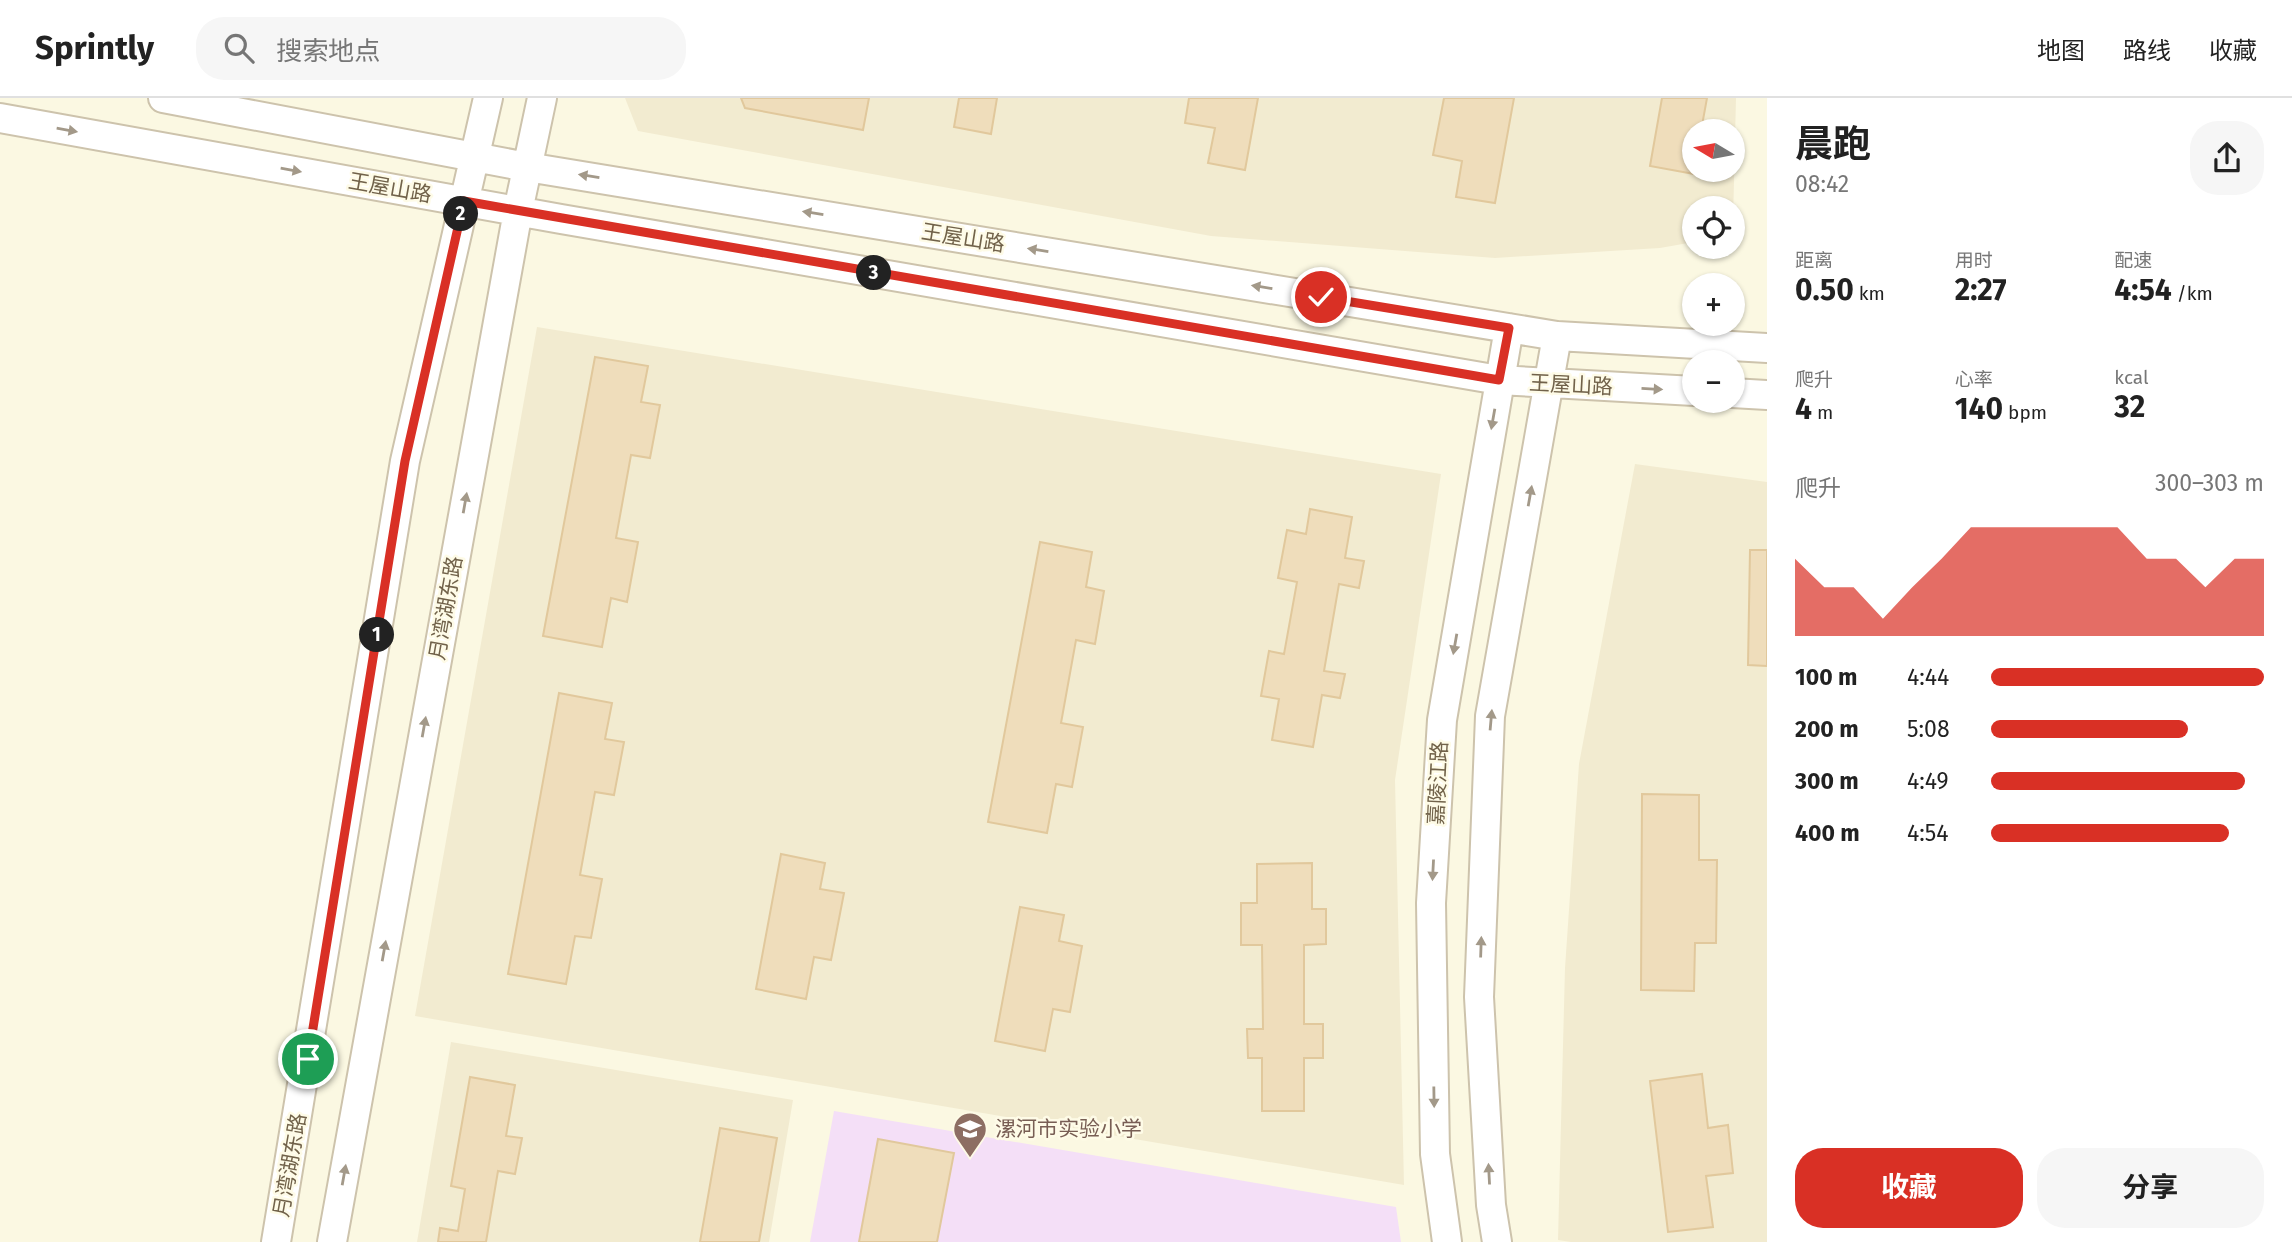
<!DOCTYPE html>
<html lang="zh">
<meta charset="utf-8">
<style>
body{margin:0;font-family:"Fira Sans","Noto Sans SC",sans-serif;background:#f6f6f6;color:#222;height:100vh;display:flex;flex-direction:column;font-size:26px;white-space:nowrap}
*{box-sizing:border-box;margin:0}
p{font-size:23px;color:#767676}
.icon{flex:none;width:38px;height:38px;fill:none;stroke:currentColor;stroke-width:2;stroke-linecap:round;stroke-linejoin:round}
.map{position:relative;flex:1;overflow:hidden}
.drawer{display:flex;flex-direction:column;background:#fff;width:525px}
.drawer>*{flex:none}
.needle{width:46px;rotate:280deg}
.tools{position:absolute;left:1682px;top:21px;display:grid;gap:14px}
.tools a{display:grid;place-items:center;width:63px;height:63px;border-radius:50%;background:#fff;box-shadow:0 2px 5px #0004;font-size:35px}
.pin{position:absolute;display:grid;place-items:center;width:60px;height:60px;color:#fff;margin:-30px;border:4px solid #fff;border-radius:50%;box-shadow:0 2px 7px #0007}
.km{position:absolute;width:35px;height:35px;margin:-18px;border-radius:50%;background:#222;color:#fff;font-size:19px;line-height:35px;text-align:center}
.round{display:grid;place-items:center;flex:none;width:74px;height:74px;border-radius:28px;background:#f6f6f6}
.headline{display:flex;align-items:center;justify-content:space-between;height:119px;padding:0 28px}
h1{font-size:38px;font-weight:700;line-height:52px}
.stats{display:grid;grid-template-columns:repeat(3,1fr);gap:10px;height:119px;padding:7px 28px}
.stats div{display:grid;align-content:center}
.stats b{font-size:30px;font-weight:700}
.stats small{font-size:19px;font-weight:400}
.stats p{font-size:19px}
.chart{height:196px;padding:14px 28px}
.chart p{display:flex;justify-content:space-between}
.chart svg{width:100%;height:126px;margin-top:7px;fill:#d93025;opacity:.7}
.action{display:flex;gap:14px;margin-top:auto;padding:14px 28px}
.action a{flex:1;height:80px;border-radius:28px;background:#d93025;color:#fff;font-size:28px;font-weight:700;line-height:80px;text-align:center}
.action a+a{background:#f6f6f6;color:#222}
ul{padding:0 28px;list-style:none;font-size:23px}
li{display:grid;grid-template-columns:112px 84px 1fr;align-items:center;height:52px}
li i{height:18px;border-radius:9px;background:#d93025}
header{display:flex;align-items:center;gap:42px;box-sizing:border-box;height:98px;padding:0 35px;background:#fff;border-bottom:2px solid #e0e0e0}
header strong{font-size:33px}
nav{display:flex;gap:38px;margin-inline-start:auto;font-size:24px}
.search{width:490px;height:63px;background:#f6f6f6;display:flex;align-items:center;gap:18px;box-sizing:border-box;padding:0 24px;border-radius:28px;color:#767676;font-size:26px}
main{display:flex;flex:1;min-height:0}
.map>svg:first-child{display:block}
</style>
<header>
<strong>Sprintly</strong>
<div class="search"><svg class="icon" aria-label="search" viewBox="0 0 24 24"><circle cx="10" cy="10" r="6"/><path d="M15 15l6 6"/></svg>搜索地点</div>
<nav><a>地图</a><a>路线</a><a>收藏</a></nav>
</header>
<main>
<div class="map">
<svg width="1767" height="1144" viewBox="0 0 1767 1144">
<rect width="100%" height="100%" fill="#fbf8e2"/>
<path fill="#f2ebd0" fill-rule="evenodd" d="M625,0H1736L1733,123L1732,110H1694V144L1660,150L1495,160L1211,138L638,33ZM1694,33H1732V72H1694Z
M537,229L1441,376L1395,682L1404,1087L415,918Z
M1635,366L1767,384V1144H1571L1558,1142L1565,870L1579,666Z
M451,944L793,1002L769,1144H417Z"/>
<path fill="#f4dff7" d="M834,1013L1396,1109L1401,1144H810Z"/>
<path fill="#efddbb" stroke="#e1c89c" stroke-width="2" d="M741,0H869L863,32L745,10Z
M959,0H997L991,36L954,29Z
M1189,0H1258L1245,72L1208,65L1215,30L1185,25Z
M1444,0H1514L1495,105L1456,99L1462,63L1433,57Z
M1662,0H1707L1701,33H1694V76L1650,68Z
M595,259L648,268L641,304L660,307L650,360L631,357L616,440L638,444L627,504L611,500L602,549L543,538Z
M1310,411L1352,419L1345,460L1364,463L1359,490L1339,486L1324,573L1345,576L1340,600L1322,597L1313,649L1272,642L1279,601L1261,598L1269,553L1284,556L1297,484L1278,480L1287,432L1306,436Z
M1040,444L1092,454L1086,489L1104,493L1095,546L1076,542L1061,625L1083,629L1072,689L1056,686L1047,735L988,724Z
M1750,452H1767V568L1748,567Z
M559,595L612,605L605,641L624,644L614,697L595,694L580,777L602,781L591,840L575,838L566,886L508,876Z
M1642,696L1699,697V762H1717L1716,845H1695L1694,893L1641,892Z
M781,756L825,765L820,791L844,795L831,862L814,859L806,901L756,891Z
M1312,765V811H1326V846L1304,847V926H1323V960H1304V1013H1262V960H1248L1247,931H1263L1262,847H1241V805H1257V766Z
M1020,809L1064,817L1059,843L1082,848L1070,914L1053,911L1045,953L995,943Z
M1702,976L1708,1030L1728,1027L1733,1075L1706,1078L1713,1129L1668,1134L1650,983Z
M470,979L515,987L506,1038L522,1040L515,1076L498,1073L486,1144H438L440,1130L458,1133L465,1091L451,1088Z
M720,1030L777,1040L759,1144H700Z
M878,1041L954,1055L937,1144H859Z"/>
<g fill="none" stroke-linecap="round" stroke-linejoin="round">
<g stroke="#cdc3ac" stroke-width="32">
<path id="minor" d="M163,0L527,69L1557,238L1767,250
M0,20L561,121L1499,282L1694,293
M1732,295L1767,297
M276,1144L405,363L488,0
M332,1144L518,113L542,0
M1447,1144L1435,1056L1431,805L1442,622L1509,230
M1497,1144L1491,1107L1479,899L1490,618L1557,238"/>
</g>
<use href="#minor" stroke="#fff" stroke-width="28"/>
</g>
<defs><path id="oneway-solid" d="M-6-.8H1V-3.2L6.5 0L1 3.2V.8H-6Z" transform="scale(1.75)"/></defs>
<g fill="#a39989">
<use href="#oneway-solid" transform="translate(67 32) rotate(10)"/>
<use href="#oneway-solid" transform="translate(291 72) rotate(10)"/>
<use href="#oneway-solid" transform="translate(589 78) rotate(-171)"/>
<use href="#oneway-solid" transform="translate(813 115) rotate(-171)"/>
<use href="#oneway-solid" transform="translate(1038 152) rotate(-171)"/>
<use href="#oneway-solid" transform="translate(1262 189) rotate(-171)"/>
<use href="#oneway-solid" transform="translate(1652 291) rotate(3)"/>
<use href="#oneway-solid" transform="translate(1493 321) rotate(100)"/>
<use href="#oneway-solid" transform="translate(1530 398) rotate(-80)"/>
<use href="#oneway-solid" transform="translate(465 405) rotate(-80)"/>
<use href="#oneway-solid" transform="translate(1455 546) rotate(100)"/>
<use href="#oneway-solid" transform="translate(1491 622) rotate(-85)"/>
<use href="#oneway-solid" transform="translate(424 629) rotate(-80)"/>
<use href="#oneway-solid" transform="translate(1433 772) rotate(93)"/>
<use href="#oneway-solid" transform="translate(1481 849) rotate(-88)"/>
<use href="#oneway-solid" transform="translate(384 853) rotate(-80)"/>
<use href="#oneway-solid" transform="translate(1434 999) rotate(89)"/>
<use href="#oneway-solid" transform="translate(1489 1076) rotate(-93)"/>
<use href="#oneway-solid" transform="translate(344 1077) rotate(-80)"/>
</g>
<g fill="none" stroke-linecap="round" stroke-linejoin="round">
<g stroke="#fff" stroke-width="14">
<path id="route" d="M308,961L405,363L464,103L1499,282L1509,230L1321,199"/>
</g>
<use href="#route" stroke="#d93025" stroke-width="9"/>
</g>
<defs>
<g id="school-pin" transform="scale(1.75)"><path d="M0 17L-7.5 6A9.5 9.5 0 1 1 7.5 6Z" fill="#8d6e63" stroke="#fefbe7"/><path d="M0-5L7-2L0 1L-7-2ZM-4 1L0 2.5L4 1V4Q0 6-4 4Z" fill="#fff"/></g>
</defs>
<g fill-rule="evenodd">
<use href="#school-pin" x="970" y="1031"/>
</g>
<g text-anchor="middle" stroke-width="5" stroke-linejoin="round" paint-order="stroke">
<g font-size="21" fill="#71624a" stroke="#fefbe7">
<text transform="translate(390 90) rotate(10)" y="7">王屋山路</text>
<text transform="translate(963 140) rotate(9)" y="7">王屋山路</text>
<text transform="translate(1571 287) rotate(3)" y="7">王屋山路</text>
<text transform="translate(446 510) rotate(-80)" y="7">月湾湖东路</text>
<text transform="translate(1438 685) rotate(-87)" y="7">嘉陵江路</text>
<text transform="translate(290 1067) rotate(-80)" y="7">月湾湖东路</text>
</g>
<g font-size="21" fill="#785e54" stroke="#fefbe7" text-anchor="start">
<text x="995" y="1038">漯河市实验小学</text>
</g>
</g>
</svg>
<div class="tools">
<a><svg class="needle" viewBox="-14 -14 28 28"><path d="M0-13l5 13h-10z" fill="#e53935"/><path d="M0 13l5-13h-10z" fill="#767676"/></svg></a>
<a><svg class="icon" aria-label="locate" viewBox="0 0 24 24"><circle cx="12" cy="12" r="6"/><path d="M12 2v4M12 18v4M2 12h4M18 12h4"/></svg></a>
<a>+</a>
<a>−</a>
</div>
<div class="pin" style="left:308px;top:961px;background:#1e9e55"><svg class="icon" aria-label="arrive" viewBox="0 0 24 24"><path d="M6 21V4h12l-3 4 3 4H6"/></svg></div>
<div class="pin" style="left:1321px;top:199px;background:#d93025"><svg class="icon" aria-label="check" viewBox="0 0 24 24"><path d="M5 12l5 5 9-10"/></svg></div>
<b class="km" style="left:377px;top:537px">1</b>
<b class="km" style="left:461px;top:116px">2</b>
<b class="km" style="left:874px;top:175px">3</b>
</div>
<section class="drawer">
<div class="headline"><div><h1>晨跑</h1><p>08:42</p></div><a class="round"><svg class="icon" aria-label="share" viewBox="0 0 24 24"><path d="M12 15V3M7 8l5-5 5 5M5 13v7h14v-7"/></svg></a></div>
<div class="stats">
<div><p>距离</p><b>0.50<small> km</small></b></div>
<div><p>用时</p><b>2:27</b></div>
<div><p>配速</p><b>4:54<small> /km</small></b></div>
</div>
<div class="stats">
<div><p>爬升</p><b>4<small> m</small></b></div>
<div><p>心率</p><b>140<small> bpm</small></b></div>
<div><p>kcal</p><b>32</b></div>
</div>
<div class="chart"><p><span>爬升</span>300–303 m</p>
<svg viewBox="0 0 160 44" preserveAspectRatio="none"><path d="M0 44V17L10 27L20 27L30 38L40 27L50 17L60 6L70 6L80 6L90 6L100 6L110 6L120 17L130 17L140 27L150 17L160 17V44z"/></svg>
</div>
<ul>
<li><b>100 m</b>4:44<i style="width:100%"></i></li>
<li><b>200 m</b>5:08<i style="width:72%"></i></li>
<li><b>300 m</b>4:49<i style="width:93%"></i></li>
<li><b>400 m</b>4:54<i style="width:87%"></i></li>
</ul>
<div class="action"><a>收藏</a><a>分享</a></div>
</section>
</main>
